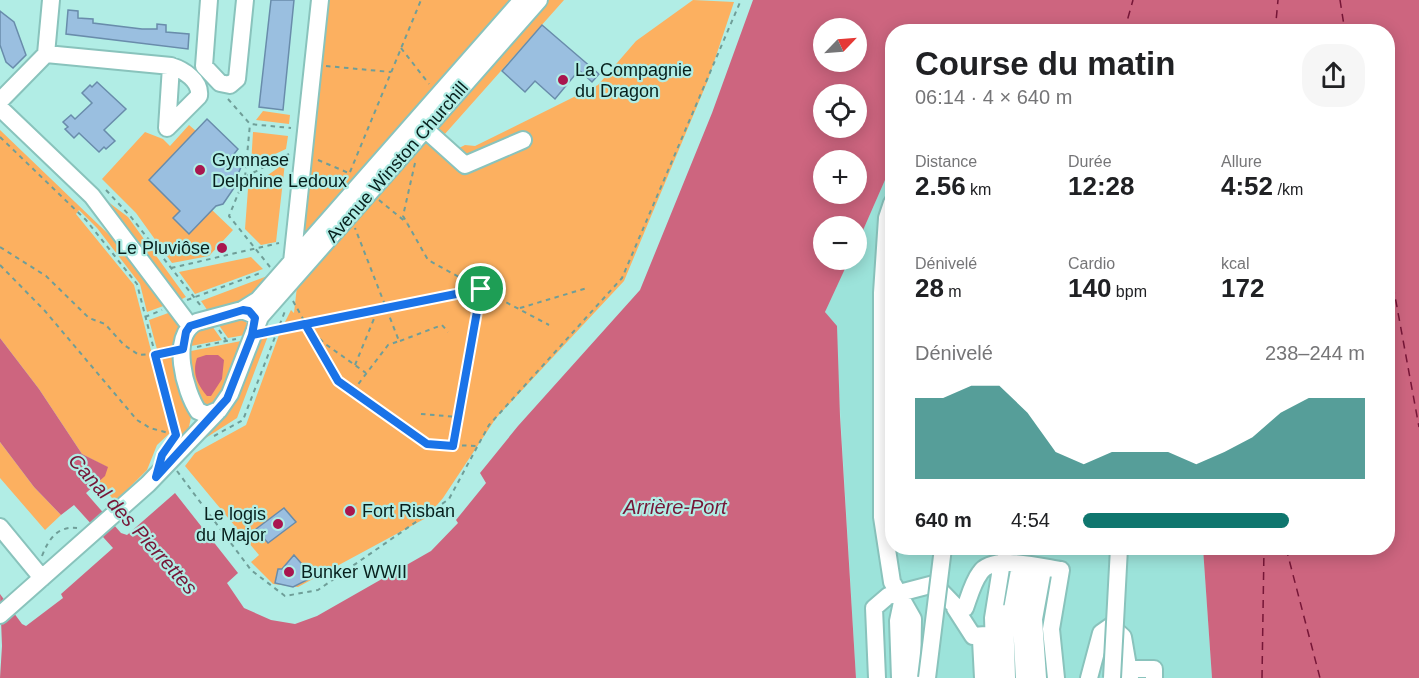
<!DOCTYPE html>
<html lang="fr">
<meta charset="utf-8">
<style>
body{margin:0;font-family:Arial,sans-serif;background:#f6f6f6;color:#202124;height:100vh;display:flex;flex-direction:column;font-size:22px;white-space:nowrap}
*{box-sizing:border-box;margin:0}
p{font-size:20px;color:#757577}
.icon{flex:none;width:33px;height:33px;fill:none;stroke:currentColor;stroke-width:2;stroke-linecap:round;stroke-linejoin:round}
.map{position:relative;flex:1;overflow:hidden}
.details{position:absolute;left:885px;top:24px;width:510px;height:531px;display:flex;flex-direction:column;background:#fff;border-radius:24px;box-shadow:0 3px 15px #0003}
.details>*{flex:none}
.needle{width:39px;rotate:65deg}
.fabs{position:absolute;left:813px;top:18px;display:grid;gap:12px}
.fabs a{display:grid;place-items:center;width:54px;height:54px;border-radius:50%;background:#fff;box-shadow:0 3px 15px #0003;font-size:30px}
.pin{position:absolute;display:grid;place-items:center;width:51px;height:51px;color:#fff;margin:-26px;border:3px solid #fff;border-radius:50%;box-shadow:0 2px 6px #0007}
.round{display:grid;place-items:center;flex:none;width:63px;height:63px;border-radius:24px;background:#f6f6f6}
.overview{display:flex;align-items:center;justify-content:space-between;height:102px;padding:0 30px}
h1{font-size:33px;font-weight:700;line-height:45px}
.figures{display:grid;grid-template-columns:repeat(3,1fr);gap:9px;height:102px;padding:6px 30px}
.figures div{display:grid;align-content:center}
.figures b{font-size:26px;font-weight:700}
.figures small{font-size:16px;font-weight:400}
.figures p{font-size:16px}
.chart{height:168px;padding:12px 30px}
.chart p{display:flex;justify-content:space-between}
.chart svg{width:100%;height:108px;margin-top:6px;fill:#0f766e;opacity:.7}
ul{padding:0 30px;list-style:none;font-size:20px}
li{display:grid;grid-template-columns:96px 72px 1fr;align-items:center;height:45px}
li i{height:15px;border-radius:8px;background:#0f766e}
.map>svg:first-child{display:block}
</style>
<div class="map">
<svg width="1419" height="678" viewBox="0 0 1419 678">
<rect width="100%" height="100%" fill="#b1ede5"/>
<path fill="#9ce3da" d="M892,164V548H1203L1212,678H856L835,325L826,315L825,308L849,260H856L857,244Z"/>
<path fill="#fcb060" d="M329,0H564L444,135L459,148L465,145L475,146L598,85L636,41L693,0L734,2L708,80L624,281L496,418L443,498L426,518L298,587L273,584L251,562L259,555L185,466L195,453L246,425L280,332L301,328L298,323L283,326L291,310L294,313Z
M263,111L290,115L289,124L256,120Z
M189,125L196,131L149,180L180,211L173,218L189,234L212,210L233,230L209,256L172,263L136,213L102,179L145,132L163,139L170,146Z
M0,130L125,250L166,305L147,312L140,284L97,228L79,210L76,214L134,285L172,431L157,445L147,470L115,502L99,481L107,467L82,454L39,389L0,338Z
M253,132L288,136L286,149L251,165Z
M285,163L276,242L261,245L245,229L248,189Z
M103,198L128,217L186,297L178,301Z
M251,257L263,269L195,294L179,272Z
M270,275L256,298L210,314L201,301Z
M171,312L180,324L179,348L158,353L149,320Z
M241,318L247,323L245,335L228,338L218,324Z
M212,326L222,340L191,346L194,332Z
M268,336L237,418L204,439L201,437L257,338Z
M241,341C234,362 229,395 208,407L202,405L189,369L191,351Z
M178,354L191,417L189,427L182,439L159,358Z
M0,442L34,487L61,515L45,530L0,478Z"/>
<path fill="#cd657f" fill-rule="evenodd" d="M753,0H1419V678H1212L1203,548H1388V32H892V164L857,244L856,226H824V260H849L825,312L837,326L840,416L856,678H0L2,646L0,594L22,624L26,626L63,598L61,594L113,548L74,505L61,515L34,487L0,442V338L39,389L82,454L108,467L105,476L86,493L121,533L127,535L175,493L238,573L227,583L244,608L271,620L295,624L317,616L431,551L458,523L456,520L486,483L480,473L518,426L640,290L712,113ZM824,28H856V62H824ZM824,94H856V128H824ZM824,160H856V194H824Z
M206,355H218L224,360L222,379L211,396H207C197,384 192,373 197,358Z"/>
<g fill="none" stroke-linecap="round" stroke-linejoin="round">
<path stroke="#761637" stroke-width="1.5" stroke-dasharray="8 6" stroke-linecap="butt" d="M1340,0L1345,32
M1124,32L1133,0
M1275,32L1278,0
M1388,258L1419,427
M1286,548L1320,678
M1262,678L1264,548"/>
</g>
<path fill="#9abfe0" stroke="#698cab" stroke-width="1.5" d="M271,0H294L283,110L259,107Z
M68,10L78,11V18L93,19V23L142,29H157V24L166,25V32L189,34L188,49L66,34Z
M0,11L14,22L26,55L13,68L6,62L0,45Z
M542,25L599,74L592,82L579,70L555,99L535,81L525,92L502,71Z
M97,82L126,109L104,130L115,141L106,149L104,147L99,152L79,133L74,138L65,129L68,127L63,122L71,115L75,119L92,103L82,93L90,85L92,87Z
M207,119L238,149L234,154L244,160L236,179L238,182L223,204L216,206L189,234L173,218L180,211L149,180Z
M284,508L296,522L268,543L256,529Z
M294,555L301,563V574L309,579L293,587L275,583L278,569H282Z"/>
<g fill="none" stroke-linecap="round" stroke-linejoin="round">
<g stroke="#89c3bc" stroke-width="20">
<path id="minor" d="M209,0L204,66L220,83L230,85L237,79L245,0
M46,54L171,66C184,70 201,81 199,96L167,128L171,66
M0,101L46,54L51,0
M0,108L92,196L190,326
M426,130L465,165L523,140
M892,203L887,218L882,293V517L892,582L913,619L912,678
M292,262L320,0
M242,310L258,300L522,0
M219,410L207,415L198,411C185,392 169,335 197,322L242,310L252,314
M0,527L42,578
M934,584L959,610L965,608C969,597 973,582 980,573C992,554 1041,567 1061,570L1051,629L1056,678
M955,608L973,636L986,635V650
M1005,613L1007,678
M0,615L148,484L219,410L230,394L260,317L539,0
M1009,626L1020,565
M981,640L983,678
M1129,669H1154V678
M877,678L874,608L888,596L934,584
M900,678L898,621L902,602
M995,678L993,618L1002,562
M1024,678L1021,622L1032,566
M1038,678L1034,619L1042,575
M1089,678L1101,633L1111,626L1123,637L1130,678"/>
</g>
<path stroke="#6f9e98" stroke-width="2" stroke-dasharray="4.5 4.5" stroke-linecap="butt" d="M401,48L429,84
M326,66L391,72
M228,99L250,124L291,128
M0,137L86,220L137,284L176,435
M318,160L351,174
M415,163L403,216L428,260L481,289
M350,172L421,0
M245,177L250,124
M106,190L131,217L201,306
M379,200L407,223
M0,247L46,276L89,318L105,324L124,345L139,355L168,353
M0,265L45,311L137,420L150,428L176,435
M270,267L229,216L245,177L289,154
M171,268L279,243
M187,300L263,272
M293,301L338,381L427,444L453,445L481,289L549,325
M520,308L587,288
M145,317L162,310
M307,326L324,343L366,373
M219,330L226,340
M270,331L481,289
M400,341L442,325L448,332
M197,347L236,339
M355,365L378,309
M353,391L388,345L399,341L355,228
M421,414L458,417
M214,436L243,420L285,311
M453,445L476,446
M177,471L251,570L285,596L318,590L449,499L489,425L622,278L741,0
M42,556C49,538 58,526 77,528"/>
<use href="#minor" stroke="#fff" stroke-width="16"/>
<g stroke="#89c3bc" stroke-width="20" stroke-linecap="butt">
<path id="minor-bridge" d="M927,678L943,548
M1112,678L1119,548"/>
</g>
<use href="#minor-bridge" stroke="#fff" stroke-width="16"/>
</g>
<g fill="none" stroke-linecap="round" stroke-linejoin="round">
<g stroke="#fff" stroke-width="12">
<path id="route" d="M481,289L276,330L252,335L227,399L156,477L162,455L176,435L155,355L183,349L186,332L190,326L243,310L249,311L255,318L252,335L305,324L338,381L427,444L453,446L481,289"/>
</g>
<use href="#route" stroke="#1a73e8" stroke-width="8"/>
</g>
<g fill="#a9164e" stroke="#b1ede5" stroke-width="2">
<circle cx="563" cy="80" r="6"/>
<circle cx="200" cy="170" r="6"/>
<circle cx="222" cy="248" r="6"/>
<circle cx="350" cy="511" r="6"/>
<circle cx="278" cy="524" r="6"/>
<circle cx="289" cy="572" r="6"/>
</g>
<g text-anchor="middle" stroke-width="4.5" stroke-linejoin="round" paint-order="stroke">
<g font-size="18" fill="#07201d" stroke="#b1ede5" text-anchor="start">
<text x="575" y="76">La Compagnie<tspan x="575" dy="21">du Dragon</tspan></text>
<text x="212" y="166">Gymnase<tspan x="212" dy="21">Delphine Ledoux</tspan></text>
<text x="210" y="254" text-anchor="end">Le Pluviôse</text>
<text x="362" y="517">Fort Risban</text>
<text x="266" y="520" text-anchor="end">Le logis<tspan x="266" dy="21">du Major</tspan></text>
<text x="301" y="578">Bunker WWII</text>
</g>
<g font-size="18" fill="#07201d" stroke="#b1ede5">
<text transform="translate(397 162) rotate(-49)" y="6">Avenue Winston Churchill</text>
</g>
<g font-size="20" font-style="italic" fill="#761637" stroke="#b1ede5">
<text x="675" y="514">Arrière-Port</text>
<text transform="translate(133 524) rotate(48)" y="7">Canal des Pierrettes</text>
</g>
</g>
</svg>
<div class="fabs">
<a><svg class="needle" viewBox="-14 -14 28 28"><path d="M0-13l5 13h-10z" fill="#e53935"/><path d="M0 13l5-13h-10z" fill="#757577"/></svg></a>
<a><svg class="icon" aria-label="locate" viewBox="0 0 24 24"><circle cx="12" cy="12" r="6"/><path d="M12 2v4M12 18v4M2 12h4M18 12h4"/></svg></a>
<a>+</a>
<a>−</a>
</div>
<div class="pin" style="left:481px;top:289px;background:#1e9e55"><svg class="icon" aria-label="arrive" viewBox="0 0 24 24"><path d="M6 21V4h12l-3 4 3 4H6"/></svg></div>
<section class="details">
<div class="overview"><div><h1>Course du matin</h1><p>06:14 · 4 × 640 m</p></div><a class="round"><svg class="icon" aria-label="share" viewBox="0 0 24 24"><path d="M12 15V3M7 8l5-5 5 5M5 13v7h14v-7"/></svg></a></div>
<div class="figures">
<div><p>Distance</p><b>2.56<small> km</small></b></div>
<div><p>Durée</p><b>12:28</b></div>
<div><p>Allure</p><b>4:52<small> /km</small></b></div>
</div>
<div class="figures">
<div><p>Dénivelé</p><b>28<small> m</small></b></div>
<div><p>Cardio</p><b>140<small> bpm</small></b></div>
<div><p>kcal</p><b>172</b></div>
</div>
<div class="chart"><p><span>Dénivelé</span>238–244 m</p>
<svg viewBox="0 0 160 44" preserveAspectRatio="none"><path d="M0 44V11L10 11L20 6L30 6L40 17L50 33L60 38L70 33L80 33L90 33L100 38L110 33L120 27L130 17L140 11L150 11L160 11V44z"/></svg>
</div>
<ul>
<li><b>640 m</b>4:54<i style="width:73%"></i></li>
</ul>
</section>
</div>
